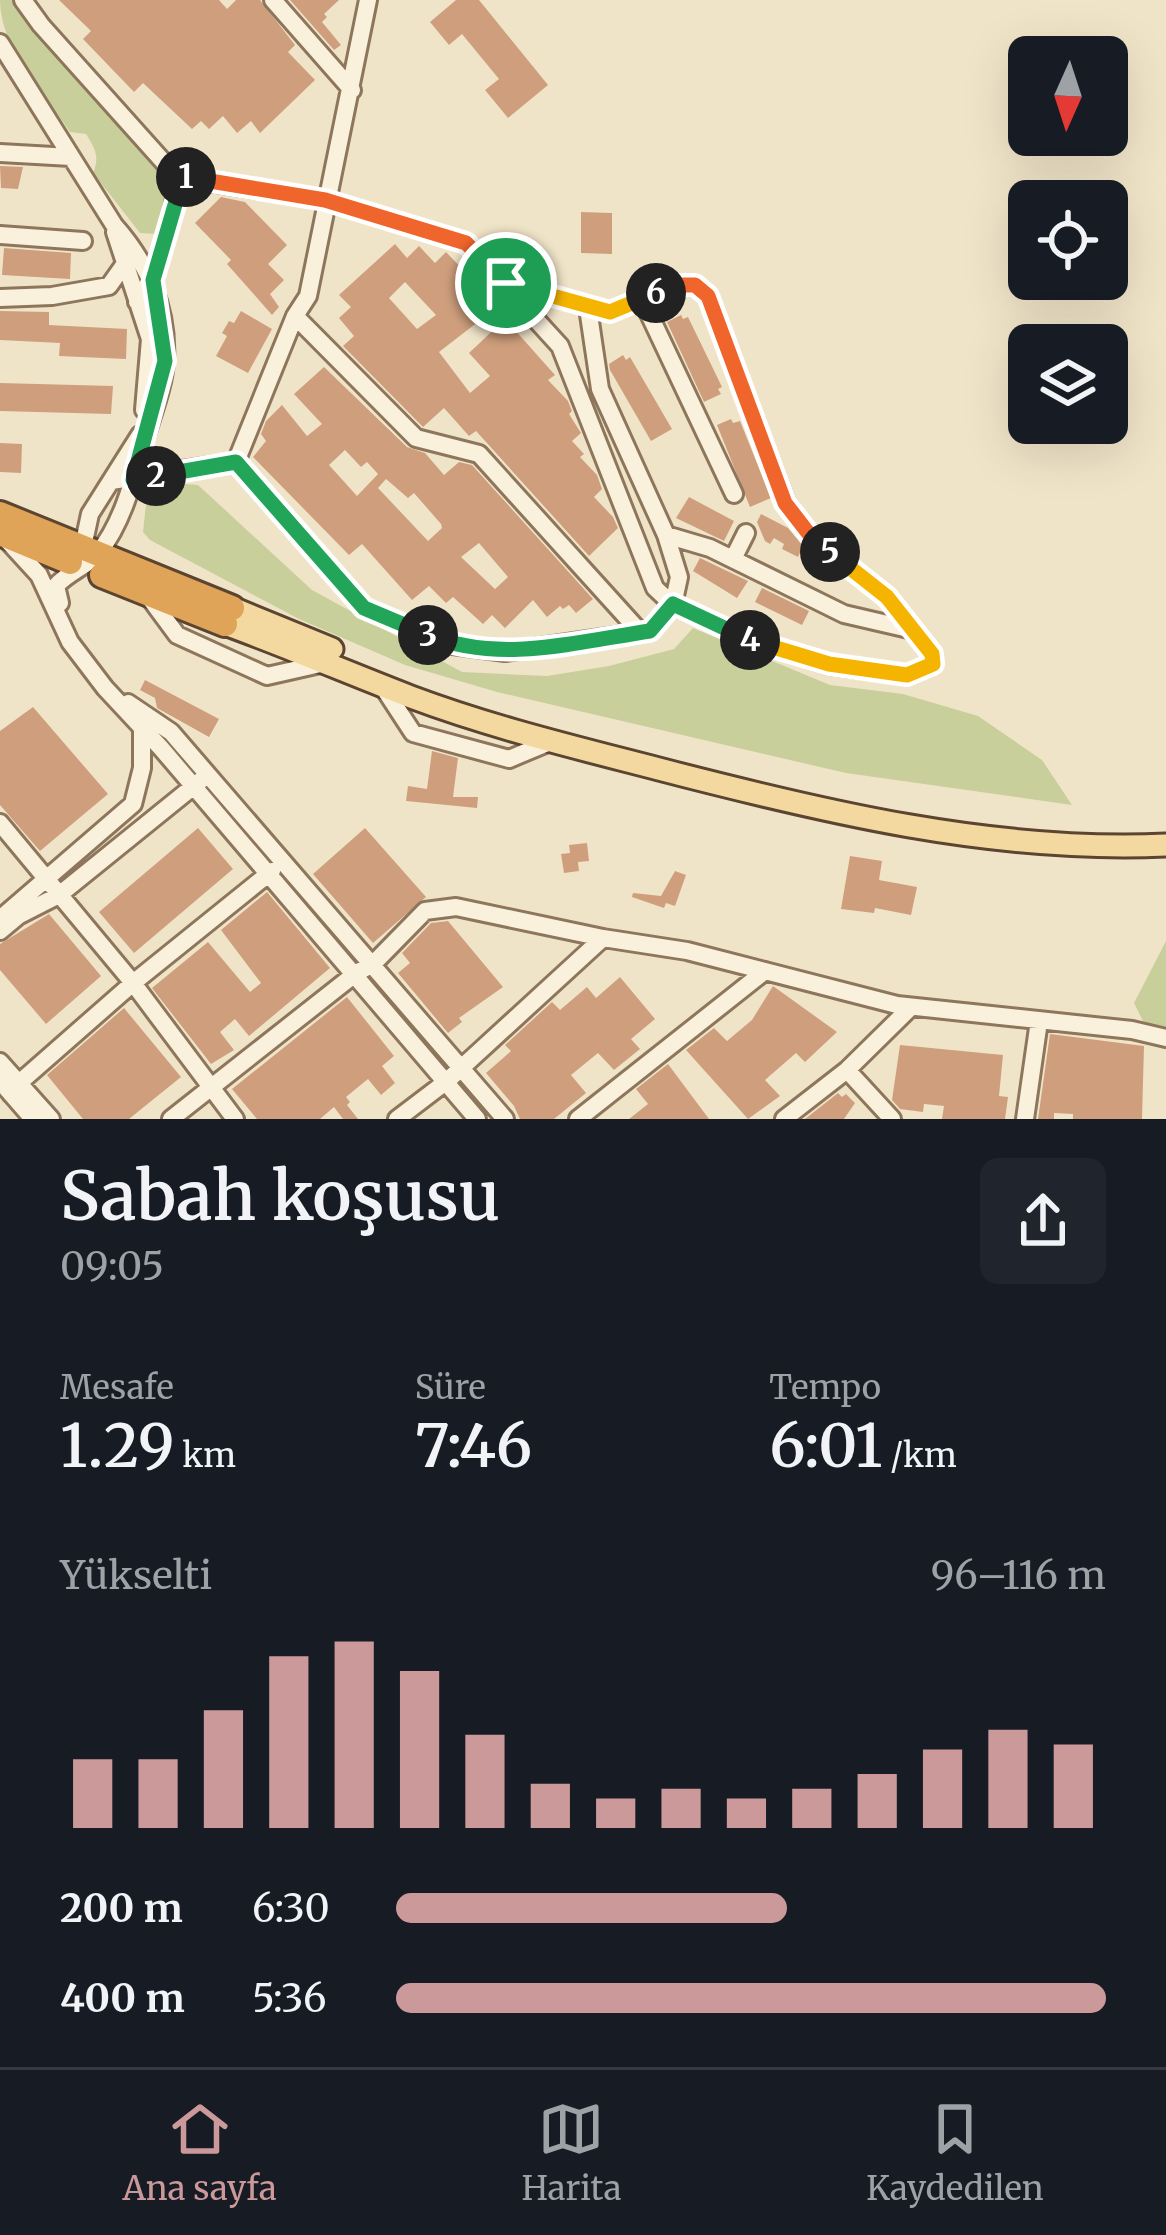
<!DOCTYPE html>
<html lang="tr">
<meta charset="utf-8">
<style>
body{margin:0;font-family:Merriweather,serif;background:#20242c;color:#f1f3f6;height:100vh;display:flex;flex-direction:column;font-size:45px;white-space:nowrap}
*{box-sizing:border-box;margin:0}
p{font-size:39px;color:#9ea1a6}
.icon{flex:none;width:66px;height:66px;fill:none;stroke:currentColor;stroke-width:2;stroke-linecap:round;stroke-linejoin:round}
.map{position:relative;height:1119px;overflow:hidden}
.sheet{display:flex;flex-direction:column;background:#171b24;flex:1}
.sheet>*{flex:none}
.needle{width:78px;rotate:183deg}
.tools{position:absolute;left:1008px;top:36px;display:grid;gap:24px}
.tools a{display:grid;place-items:center;width:120px;height:120px;border-radius:18px;background:#171b24;box-shadow:0 12px 48px #0002;font-size:60px}
.pin{position:absolute;display:grid;place-items:center;width:102px;height:102px;color:#fff;margin:-51px;border:6px solid #fff;border-radius:50%;box-shadow:0 3px 12px #0007}
.km{position:absolute;width:60px;height:60px;margin:-30px;border-radius:50%;background:#222;color:#fff;font-size:33px;line-height:60px;text-align:center}
.round{display:grid;place-items:center;flex:none;width:126px;height:126px;border-radius:18px;background:#20242c}
.headline{display:flex;align-items:center;justify-content:space-between;height:204px;padding:0 60px}
h1{font-size:66px;font-weight:600;line-height:90px}
.metrics{display:grid;grid-template-columns:repeat(3,1fr);gap:18px;height:204px;padding:12px 60px}
.metrics div{display:grid;align-content:center}
.metrics b{font-size:60px;font-weight:600}
.metrics small{font-size:33px;font-weight:400}
.metrics p{font-size:33px}
.chart{height:336px;padding:24px 60px}
.chart p{display:flex;justify-content:space-between}
.chart svg{width:100%;height:216px;margin-top:12px;stroke:#cc999b;stroke-width:6}
ul{padding:0 60px;list-style:none;font-size:39px}
li{display:grid;grid-template-columns:192px 144px 1fr;align-items:center;height:90px}
li i{height:30px;border-radius:15px;background:#cc999b}
.menu{display:flex;justify-content:space-around;align-items:center;height:168px;border-top:3px solid #363941;background:#171b24;font-size:33px;color:#9ea1a6}
.menu a{display:grid;justify-items:center;gap:6px}
.menu .on{color:#cc999b}
.map>svg:first-child{display:block}
</style>
<div class="map">
<svg width="1166" height="1119" viewBox="0 0 1166 1119">
<rect width="100%" height="100%" fill="#f0e4c8"/>
<path fill="#c9cf9b" d="M0,0H13L25,21L112,109L170,176L173,195L156,234L140,233L93,173C100,156 95,149 86,134L70,132C44,93 0,48 0,0Z
M186,484L198,485L312,590L462,672L547,676L609,666L674,649L693,628L830,685L903,694L978,716L1042,760L1072,805L846,773L497,692L405,665L299,619L150,540L143,532L147,495Z
M1166,941V1031L1143,1021L1134,1003Z"/>
<path fill="#cf9f7d" fill-rule="evenodd" d="M59,0H219L227,9L236,0H260L295,45L288,52L315,80L260,133L251,121L237,133L223,116L209,129L201,121L192,129L143,83L134,92L83,39L91,31Z
M290,0H339L324,14L327,17L322,22L341,45L334,50Z
M456,0H479L548,85L508,118L485,90L499,79L462,34L449,45L430,22Z
M0,166L23,167L18,189L1,188Z
M221,197L245,202L287,245L268,264L284,280L270,294L279,307L272,315L227,264L231,260L195,223Z
M581,212L612,213V254L581,253Z
M395,244L407,258L419,246L435,263L446,252L470,277L458,287L483,318L439,352L470,393L490,376L469,353L505,319L555,375L548,380L568,401L572,411L569,414L581,433L572,441L584,454L580,457L597,475L602,489L594,497L613,517L618,528L589,556L476,431L469,436L444,408L423,427L343,346L354,336L339,318L351,307L339,295ZM405,282L436,315L417,329L389,298Z
M4,248L71,253L70,279L2,275Z
M0,311L49,312V325L127,329L126,359L59,356L60,343L0,340Z
M241,311L272,329L248,373L216,356L227,336L222,333L229,321L234,323Z
M681,315L683,319L688,317L722,387L718,389L721,394L704,402L667,322Z
M623,355L626,360L630,357L672,429L651,441L610,370L609,364Z
M324,367L407,447L425,453L444,475L459,462L472,465L593,599L576,613L569,605L563,609L560,606L547,617L533,600L505,628L492,615L483,624L453,597L446,603L429,586L412,600L362,544L349,555L253,457L266,441L261,434L266,421L282,405L307,436L322,424L294,394ZM345,450L361,467L367,462L378,474L357,496L329,465ZM386,479L408,498L414,493L441,524L442,528L428,541L378,488ZM479,543L508,577L495,589L461,557Z
M0,383L113,386L111,414L0,411Z
M731,419L733,423L740,421L771,498L750,507L717,425Z
M0,443L22,444L21,473L0,472Z
M689,497L734,521L724,541L676,518Z
M761,514L788,528L803,546L798,557L782,549L784,544L774,538L770,544L765,541L757,522Z
M700,558L748,581L737,598L693,571Z
M762,588L809,611L802,625L755,602Z
M145,680L219,719L209,737L157,708L155,698L140,690Z
M33,707L108,794L40,851L0,805V731Z
M432,751L458,758L453,797H478L477,808L406,801L408,786L427,789Z
M198,828L233,869L134,953L99,912Z
M365,828L426,897L373,943L313,874Z
M587,843L589,861L578,862L579,871L564,873L561,854L570,853L569,845Z
M850,856L882,861L879,880L917,887L911,915L875,908L874,913L841,909Z
M675,871L686,875L675,906L666,903L664,908L632,897L633,893L661,896Z
M267,892L330,968L249,1036L235,1019L220,1032L234,1050L211,1064L152,988L208,942L250,992L261,983L221,930Z
M49,914L101,976L46,1024L0,970V944Z
M448,921L503,987L459,1018L462,1022L448,1033L398,973L410,963L402,953L431,923Z
M620,977L655,1019L631,1039L640,1049L614,1070L598,1053L571,1075L586,1093L554,1119H520L514,1106L486,1073L511,1051L505,1045L552,1002L560,1010L587,987L596,998Z
M773,986L837,1032L805,1062L796,1053L765,1080L780,1096L748,1119L686,1050L714,1028L727,1041L752,1020Z
M347,997L394,1056L382,1066L395,1083L381,1095L368,1079L346,1097L350,1102L347,1105L358,1119H343L334,1107L320,1119H257L232,1089Z
M124,1008L181,1077L129,1119H83L47,1075Z
M1050,1034L1144,1046L1142,1119H1073V1114L1054,1113V1119H1038Z
M900,1045L1003,1055L999,1096L1008,1097L1005,1119H942L944,1106L924,1104L923,1112L900,1109L892,1100Z
M668,1064L709,1119H629L648,1104L636,1089Z
M838,1093L842,1097L846,1094L855,1103L844,1119H805Z"/>
<g fill="none" stroke-linecap="round" stroke-linejoin="round">
<g stroke="#8d765c" stroke-width="22">
<path id="minor" d="M23,0L41,25L177,177
M273,0L352,90
M0,43L114,225C147,262 168,308 165,360C164,388 149,421 142,449C132,484 122,523 99,552C88,566 68,572 56,586L60,603
M0,153L71,157
M115,232L150,339L144,410
M0,235L83,241
M0,298L52,296L109,286L126,262
M642,299L734,494
M137,302C158,273 176,212 177,177L325,200L466,243L560,346L655,588L673,605L753,641L829,665L907,675L933,664L931,654L887,597L809,534L786,503L708,296L695,285H676L610,312L506,283
M295,316L416,438L479,454L640,632
M236,462L295,316L308,296L368,0
M111,481L236,462L364,608L453,645L505,652L650,631L673,605L679,577L666,535L600,389L588,308
M666,535L710,548L844,614L913,630
M7,540L39,575L70,642L105,688L161,748L477,1119
M81,556L90,514L140,435
M733,559L746,533
M146,593L177,635L267,676L329,662
M381,684L413,733L509,759L552,741
M128,703L171,732L505,1119
M0,823L133,983L235,1119
M2,917L133,804L142,768V727
M0,931L18,916L59,895L200,781
M0,1062L51,1119
M847,1070L892,1119
M0,1081L33,1119
M11,1094L19,1083L133,983L272,871
M171,1119L355,974L374,963L425,911L456,907L603,938L687,951L897,1005L1132,1030L1166,1038
M397,1119L447,1081L603,938
M578,1119L765,971
M784,1119L847,1070L911,1007
M1025,1119L1039,1021"/>
</g>
<g stroke="#5b4430" stroke-width="27">
<path id="major" d="M232,608L332,649
M225,624C288,647 349,673 411,697C491,727 574,747 655,768C820,811 994,853 1166,845"/>
</g>
<g stroke="#5b4430" stroke-width="30">
<path id="highway" d="M0,514L232,608
M0,533L70,562
M102,575L225,624"/>
</g>
<use href="#minor" stroke="#faf1dc" stroke-width="16"/>
<use href="#major" stroke="#f3d9a0" stroke-width="21"/>
<use href="#highway" stroke="#e0a458" stroke-width="24"/>
</g>
<g fill="none" stroke-linecap="round" stroke-linejoin="round">
<g stroke="#fff" stroke-width="24">
<path id="split-1" d="M186,177L325,200L466,243L506,283"/>
</g>
<g stroke="#fff" stroke-width="24">
<path id="split-2" d="M156,476L133,480L165,361L153,280L177,198V176L186,177"/>
</g>
<g stroke="#fff" stroke-width="24">
<path id="split-3" d="M156,476L236,462L364,608L428,635"/>
</g>
<g stroke="#fff" stroke-width="24">
<path id="split-4" d="M428,635C499,664 577,642 650,631L673,604L750,640"/>
</g>
<g stroke="#fff" stroke-width="24">
<path id="split-5" d="M750,640L829,664L907,675L933,664L932,654L887,597L830,552"/>
</g>
<g stroke="#fff" stroke-width="24">
<path id="split-6" d="M656,293L676,285H695L708,296L785,503L809,534L830,552"/>
</g>
<g stroke="#fff" stroke-width="24">
<path id="split-7" d="M506,283L610,312L656,293"/>
</g>
<use href="#split-1" stroke="#f0652b" stroke-width="15"/>
<use href="#split-2" stroke="#22a559" stroke-width="15"/>
<use href="#split-3" stroke="#22a559" stroke-width="15"/>
<use href="#split-4" stroke="#22a559" stroke-width="15"/>
<use href="#split-5" stroke="#f5b400" stroke-width="15"/>
<use href="#split-6" stroke="#f0652b" stroke-width="15"/>
<use href="#split-7" stroke="#f5b400" stroke-width="15"/>
</g>
</svg>
<div class="tools">
<a><svg class="needle" viewBox="-14 -14 28 28"><path d="M0-13l5 13h-10z" fill="#e53935"/><path d="M0 13l5-13h-10z" fill="#9ea1a6"/></svg></a>
<a><svg class="icon" aria-label="locate" viewBox="0 0 24 24"><circle cx="12" cy="12" r="6"/><path d="M12 2v4M12 18v4M2 12h4M18 12h4"/></svg></a>
<a><svg class="icon" aria-label="layers" viewBox="0 0 24 24"><path d="M12 4l9 5-9 5-9-5zM3 14l9 5 9-5"/></svg></a>
</div>
<div class="pin" style="left:506px;top:283px;background:#1e9e55"><svg class="icon" aria-label="arrive" viewBox="0 0 24 24"><path d="M6 21V4h12l-3 4 3 4H6"/></svg></div>
<b class="km" style="left:186px;top:177px">1</b>
<b class="km" style="left:156px;top:476px">2</b>
<b class="km" style="left:428px;top:635px">3</b>
<b class="km" style="left:750px;top:640px">4</b>
<b class="km" style="left:830px;top:552px">5</b>
<b class="km" style="left:656px;top:293px">6</b>
</div>
<section class="sheet">
<div class="headline"><div><h1>Sabah koşusu</h1><p>09:05</p></div><a class="round"><svg class="icon" aria-label="share" viewBox="0 0 24 24"><path d="M12 15V3M7 8l5-5 5 5M5 13v7h14v-7"/></svg></a></div>
<div class="metrics">
<div><p>Mesafe</p><b>1.29<small> km</small></b></div>
<div><p>Süre</p><b>7:46</b></div>
<div><p>Tempo</p><b>6:01<small> /km</small></b></div>
</div>
<div class="chart"><p><span>Yükselti</span>96–116 m</p>
<svg viewBox="0 0 160 44" preserveAspectRatio="none"><path d="M5 44V30M15 44V30M25 44V20M35 44V9M45 44V6M55 44V12M65 44V25M75 44V35M85 44V38M95 44V36M105 44V38M115 44V36M125 44V33M135 44V28M145 44V24M155 44V27"/></svg>
</div>
<ul>
<li><b>200 m</b>6:30<i style="width:55%"></i></li>
<li><b>400 m</b>5:36<i style="width:100%"></i></li>
</ul>
</section>
<nav class="menu">
<a class="on"><svg class="icon" aria-label="home" viewBox="0 0 24 24"><path d="M3 11l9-7 9 7M6 9v11h12V9"/></svg>Ana sayfa</a>
<a><svg class="icon" aria-label="map" viewBox="0 0 24 24"><path d="M3 6l6-2 6 2 6-2v14l-6 2-6-2-6 2zM9 4v14M15 6v14"/></svg>Harita</a>
<a><svg class="icon" aria-label="saved" viewBox="0 0 24 24"><path d="M7 4h10v16l-5-4-5 4z"/></svg>Kaydedilen</a>
</nav>
